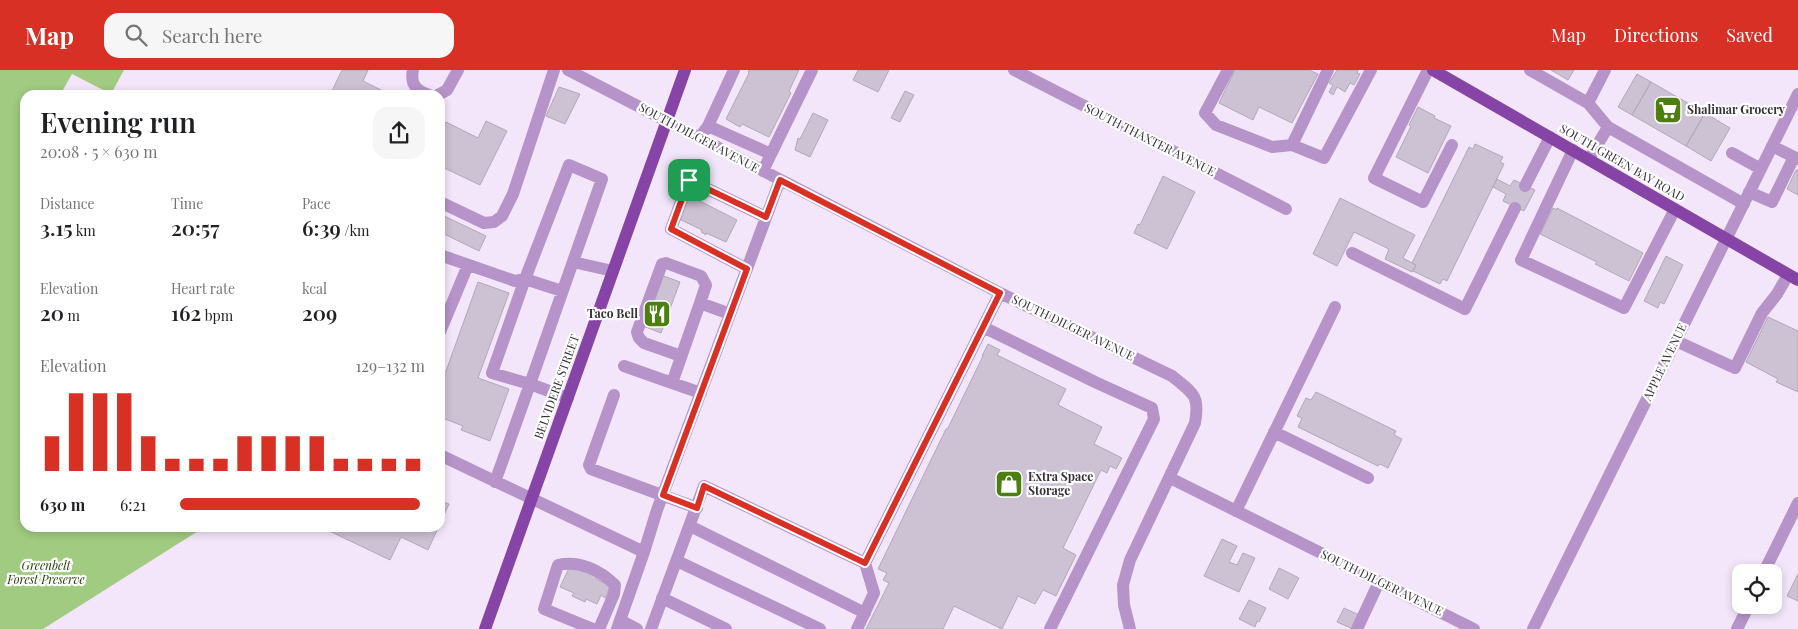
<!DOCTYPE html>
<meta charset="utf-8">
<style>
body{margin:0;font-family:"Playfair Display",serif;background:#f6f6f6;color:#202124;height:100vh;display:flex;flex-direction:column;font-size:19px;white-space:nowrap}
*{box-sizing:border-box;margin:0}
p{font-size:16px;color:#757577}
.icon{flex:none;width:28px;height:28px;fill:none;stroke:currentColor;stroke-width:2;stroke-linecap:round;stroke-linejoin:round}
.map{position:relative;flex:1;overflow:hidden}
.side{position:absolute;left:20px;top:20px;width:425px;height:442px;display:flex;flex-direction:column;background:#fff;border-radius:15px;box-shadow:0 2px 8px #0003}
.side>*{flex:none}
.fabs{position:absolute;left:1732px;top:494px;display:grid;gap:10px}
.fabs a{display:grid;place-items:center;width:50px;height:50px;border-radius:10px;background:#fff;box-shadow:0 2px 8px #0003;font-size:25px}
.pin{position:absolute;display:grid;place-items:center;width:42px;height:42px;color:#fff;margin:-21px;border-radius:10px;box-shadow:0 2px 8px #0006}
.round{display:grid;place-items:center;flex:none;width:52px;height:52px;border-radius:15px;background:#f6f6f6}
.headline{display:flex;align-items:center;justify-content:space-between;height:85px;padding:0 20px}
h1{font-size:28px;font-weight:600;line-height:38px}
.figures{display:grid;grid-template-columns:repeat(3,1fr);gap:8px;height:85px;padding:5px 20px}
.figures div{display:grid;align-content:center}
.figures b{font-size:21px;font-weight:600}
.figures small{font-size:14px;font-weight:400}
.figures p{font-size:14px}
.chart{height:140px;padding:10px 20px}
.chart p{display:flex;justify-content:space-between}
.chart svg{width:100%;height:90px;margin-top:5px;stroke:#d93025;stroke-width:6}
ul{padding:0 20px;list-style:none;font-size:16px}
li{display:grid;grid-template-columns:80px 60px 1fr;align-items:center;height:38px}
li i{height:12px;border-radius:6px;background:#d93025}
header{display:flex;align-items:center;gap:30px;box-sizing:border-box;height:70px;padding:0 25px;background:#d93025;color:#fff}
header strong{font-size:24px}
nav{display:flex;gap:28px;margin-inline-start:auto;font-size:18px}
.search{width:350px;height:45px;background:#f6f6f6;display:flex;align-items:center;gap:12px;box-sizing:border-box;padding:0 18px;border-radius:15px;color:#757577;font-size:19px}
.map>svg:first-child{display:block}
</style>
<header>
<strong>Map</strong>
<div class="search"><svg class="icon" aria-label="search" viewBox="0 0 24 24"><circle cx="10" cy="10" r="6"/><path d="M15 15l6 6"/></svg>Search here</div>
<nav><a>Map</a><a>Directions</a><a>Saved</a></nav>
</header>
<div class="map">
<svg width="1798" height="559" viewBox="0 0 1798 559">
<rect width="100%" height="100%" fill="#f3e6fb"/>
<path fill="#a1cb80" d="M0,0H124L111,24L72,4L60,25H25V458H203L43,559H0Z"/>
<path fill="#cdc1d4" stroke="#b3a7ba" d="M342,0H368L363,11L391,25H330Z
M749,0H799L789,21L791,23L769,67L742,54L740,57L726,49L749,3L748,2Z
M858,0H889L878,22L853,10Z
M1235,0H1309L1318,4L1292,53L1259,37L1253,50L1219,33Z
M1337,0H1358L1357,3L1360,4L1354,15L1350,13L1345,22L1337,17L1333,25L1329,22L1333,15L1329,13Z
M1551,0H1574L1568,10Z
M1637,4L1651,12L1632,45L1618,37Z
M1651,12L1705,43L1686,76L1632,45Z
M559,17L580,24L565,54L546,46Z
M905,21L914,25L900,52L891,48Z
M1418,37L1435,46L1434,48L1451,56L1428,103L1396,87L1411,56L1409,55Z
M813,43L828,50L810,87L795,80L798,68L800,69Z
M1705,43L1730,58L1711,91L1686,76Z
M440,51L445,54L446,52L478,68L486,51L507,61L480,115L440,96Z
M1475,74L1503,87L1500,92L1504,94L1447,211L1443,209L1440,214L1413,201L1416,195L1412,193L1469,77L1473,79Z
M1796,100H1798V125L1787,119Z
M1163,106L1195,122L1167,179L1134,163L1138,154L1140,155Z
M1497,109L1510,116L1514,110L1535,120L1524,141L1503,131L1506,124L1493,117Z
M690,126L737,150L726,172L706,163V165L701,162L702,160L679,149Z
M1340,128L1415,165L1403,188L1416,195L1412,202L1385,189L1389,179L1354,162L1337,196L1313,184Z
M1553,138L1557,140V138L1643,183L1629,211L1595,194L1597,192L1540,164Z
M440,144L486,166L479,181L440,162Z
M1666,186L1683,195L1664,234L1660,232L1658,238L1644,231Z
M661,205L680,212L661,263L643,256Z
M478,212L509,223L478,308L509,319L490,371L461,360L463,356L440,347V299L446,301Z
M1768,247L1798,261V322L1776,312L1778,309L1746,292Z
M988,274L1000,280L997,285L1066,319L1058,335L1102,357L1094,374L1122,388L1116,399L1110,396L1107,403L1101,400L1063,478L1076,485L1056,526L1043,520L1035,534L1018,526L1002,559L954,536L943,559H866L889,513L883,510L887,503L878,499L946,359L948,358L983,286H982Z
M1316,322L1396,361L1394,365L1402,369L1388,398L1380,394L1378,396L1298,357L1302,348L1297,346L1306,328L1311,330Z
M440,430L449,434L440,454Z
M323,458H438L428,480L401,467L390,490Z
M1222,469L1237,476L1229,492L1237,495L1243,483L1255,488L1239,522L1204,506Z
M570,496L584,502L585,500L598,506L596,509L611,516L605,528L601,525L597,534L586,529L585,532L572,526L574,523L560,517Z
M1279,498L1299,508L1288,529L1269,519Z
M1798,504V531L1787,526Z
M1249,530L1266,538L1259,552L1257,551L1255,557L1239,549Z
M1344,538L1359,545L1353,559L1337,552Z"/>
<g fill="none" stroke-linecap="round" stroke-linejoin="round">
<path stroke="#cdc2d4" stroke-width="12" stroke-dasharray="12 6" stroke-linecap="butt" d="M1515,138L1525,116"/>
<path stroke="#b694c9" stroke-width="12" d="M413,0C410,14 416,21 429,25
M568,0L1000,223L1172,306C1193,323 1200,325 1195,353L1130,490L1123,515L1124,535L1130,559
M1014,0L1286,139
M1228,0L1205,43L1216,55L1272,77L1292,75
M1328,0L1292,75L1324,88L1371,0
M1428,0L1374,108L1423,132L1452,75
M1530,0L1588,33L1605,0
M438,25L447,20L458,0
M1588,33L1608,57L1744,134
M708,56L734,0
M699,68L708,56L771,84L763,101
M1772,76L1798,89
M1573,80L1521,190L1624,238L1675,139
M1732,83L1761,99
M771,84L812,0
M1589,89L1608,57
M569,95L602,109L530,314L492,303L525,209Z
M1525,116L1550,67
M1749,122L1772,132L1794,87
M440,132L484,153L494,152L502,146L513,124L554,0
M1352,183L1465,239L1515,138
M440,185L515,211L525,209L562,221
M573,192L613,201
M747,199L671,159L689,110L766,147
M983,257L1095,312L1152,338L1154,349L1050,559
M440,262L468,195
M1676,271L1735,298L1762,243L1777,224L1788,205
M681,286L644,273L639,268L637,262L662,194L666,193L701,206L706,215L700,233
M624,296L672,313
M701,323L672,313L700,233L730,244
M614,325L589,395L591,399L697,438
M1274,362L1368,408
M440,385L644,482L657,440L780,110
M1170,408L1474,559
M495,412L530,314L568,328
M1236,441L1335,237
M690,456L865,543
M677,491L820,559
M1764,502L1798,433
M662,528L726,559
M620,550L637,559
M593,559L544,539L558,495C579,490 600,500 615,515L614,524L599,559
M617,559L644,482
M651,559L704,416L865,493
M857,559L874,523L865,493L1000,223
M1357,559L1379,512
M1533,559L1798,24
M1737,559L1749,535"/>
<path stroke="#8645a6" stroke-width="12" d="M1433,0L1798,210
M485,559L685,0"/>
</g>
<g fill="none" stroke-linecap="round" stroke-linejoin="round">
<g stroke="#fff" stroke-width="10">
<path id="route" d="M689,110L766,147L780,110L1000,223L865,493L704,416L697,438L663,425L747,199L671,159Z"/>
</g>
<use href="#route" stroke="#d93025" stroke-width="6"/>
</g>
<defs>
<g id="supermarket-square" transform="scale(1.4375)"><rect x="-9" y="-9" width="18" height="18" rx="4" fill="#4c7f10" stroke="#fff"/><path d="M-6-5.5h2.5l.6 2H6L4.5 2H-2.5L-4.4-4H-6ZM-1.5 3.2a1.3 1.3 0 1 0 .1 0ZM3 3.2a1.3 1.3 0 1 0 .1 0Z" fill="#fff"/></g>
<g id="restaurant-square" transform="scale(1.4375)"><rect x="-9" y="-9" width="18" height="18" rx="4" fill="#4c7f10" stroke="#fff"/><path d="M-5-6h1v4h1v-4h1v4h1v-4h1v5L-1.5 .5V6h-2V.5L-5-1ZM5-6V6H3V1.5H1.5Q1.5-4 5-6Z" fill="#fff"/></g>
<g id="shop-square" transform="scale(1.4375)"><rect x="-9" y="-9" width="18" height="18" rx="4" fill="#4c7f10" stroke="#fff"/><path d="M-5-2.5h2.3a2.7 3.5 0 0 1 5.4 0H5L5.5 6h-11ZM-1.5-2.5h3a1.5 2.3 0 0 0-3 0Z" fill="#fff"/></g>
</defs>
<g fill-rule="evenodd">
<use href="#supermarket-square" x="1668" y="40"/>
<use href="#restaurant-square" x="657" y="244"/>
<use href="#shop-square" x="1009" y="414"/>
</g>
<g text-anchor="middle" stroke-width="4.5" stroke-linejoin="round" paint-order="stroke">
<g font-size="12" font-weight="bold" fill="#363139" stroke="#fff" text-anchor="start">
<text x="1687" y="44">Shalimar Grocery</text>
<text x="638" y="248" text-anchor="end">Taco Bell</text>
<text x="1028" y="411">Extra Space<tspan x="1028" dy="14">Storage</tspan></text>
</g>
<g font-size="12" fill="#363139" stroke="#fff">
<text transform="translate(699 68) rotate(28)" y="4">SOUTH DILGER AVENUE</text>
<text transform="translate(1150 70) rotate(27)" y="4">SOUTH THAXTER AVENUE</text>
<text transform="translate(1622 93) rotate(30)" y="4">SOUTH GREEN BAY ROAD</text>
<text transform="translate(1073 258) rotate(26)" y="4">SOUTH DILGER AVENUE</text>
<text transform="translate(1665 292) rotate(-64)" y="4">APPLE AVENUE</text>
<text transform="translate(557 317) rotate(-70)" y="4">BELVIDERE STREET</text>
<text transform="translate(1382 513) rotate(26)" y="4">SOUTH DILGER AVENUE</text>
</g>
<g font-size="12" font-style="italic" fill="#1f3c00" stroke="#fff">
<text x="46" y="500">Greenbelt<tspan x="46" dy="14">Forest Preserve</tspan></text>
</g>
</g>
</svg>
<div class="fabs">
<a><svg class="icon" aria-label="locate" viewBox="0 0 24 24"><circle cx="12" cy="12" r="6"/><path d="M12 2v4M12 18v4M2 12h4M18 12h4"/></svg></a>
</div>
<div class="pin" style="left:689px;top:110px;background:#1e9e55"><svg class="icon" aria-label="arrive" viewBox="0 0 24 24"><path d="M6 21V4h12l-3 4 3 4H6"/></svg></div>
<section class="side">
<div class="headline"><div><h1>Evening run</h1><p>20:08 · 5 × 630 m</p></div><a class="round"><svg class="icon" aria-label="share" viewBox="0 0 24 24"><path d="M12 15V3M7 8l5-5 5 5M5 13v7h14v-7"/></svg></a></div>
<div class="figures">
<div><p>Distance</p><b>3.15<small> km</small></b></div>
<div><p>Time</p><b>20:57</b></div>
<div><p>Pace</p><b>6:39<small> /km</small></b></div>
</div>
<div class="figures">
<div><p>Elevation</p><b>20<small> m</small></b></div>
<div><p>Heart rate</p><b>162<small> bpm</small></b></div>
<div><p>kcal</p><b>209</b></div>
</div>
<div class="chart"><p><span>Elevation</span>129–132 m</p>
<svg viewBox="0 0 160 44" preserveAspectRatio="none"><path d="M5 44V27M15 44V6M25 44V6M35 44V6M45 44V27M55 44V38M65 44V38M75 44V38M85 44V27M95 44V27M105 44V27M115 44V27M125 44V38M135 44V38M145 44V38M155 44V38"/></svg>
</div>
<ul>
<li><b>630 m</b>6:21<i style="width:98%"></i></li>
</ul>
</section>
</div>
